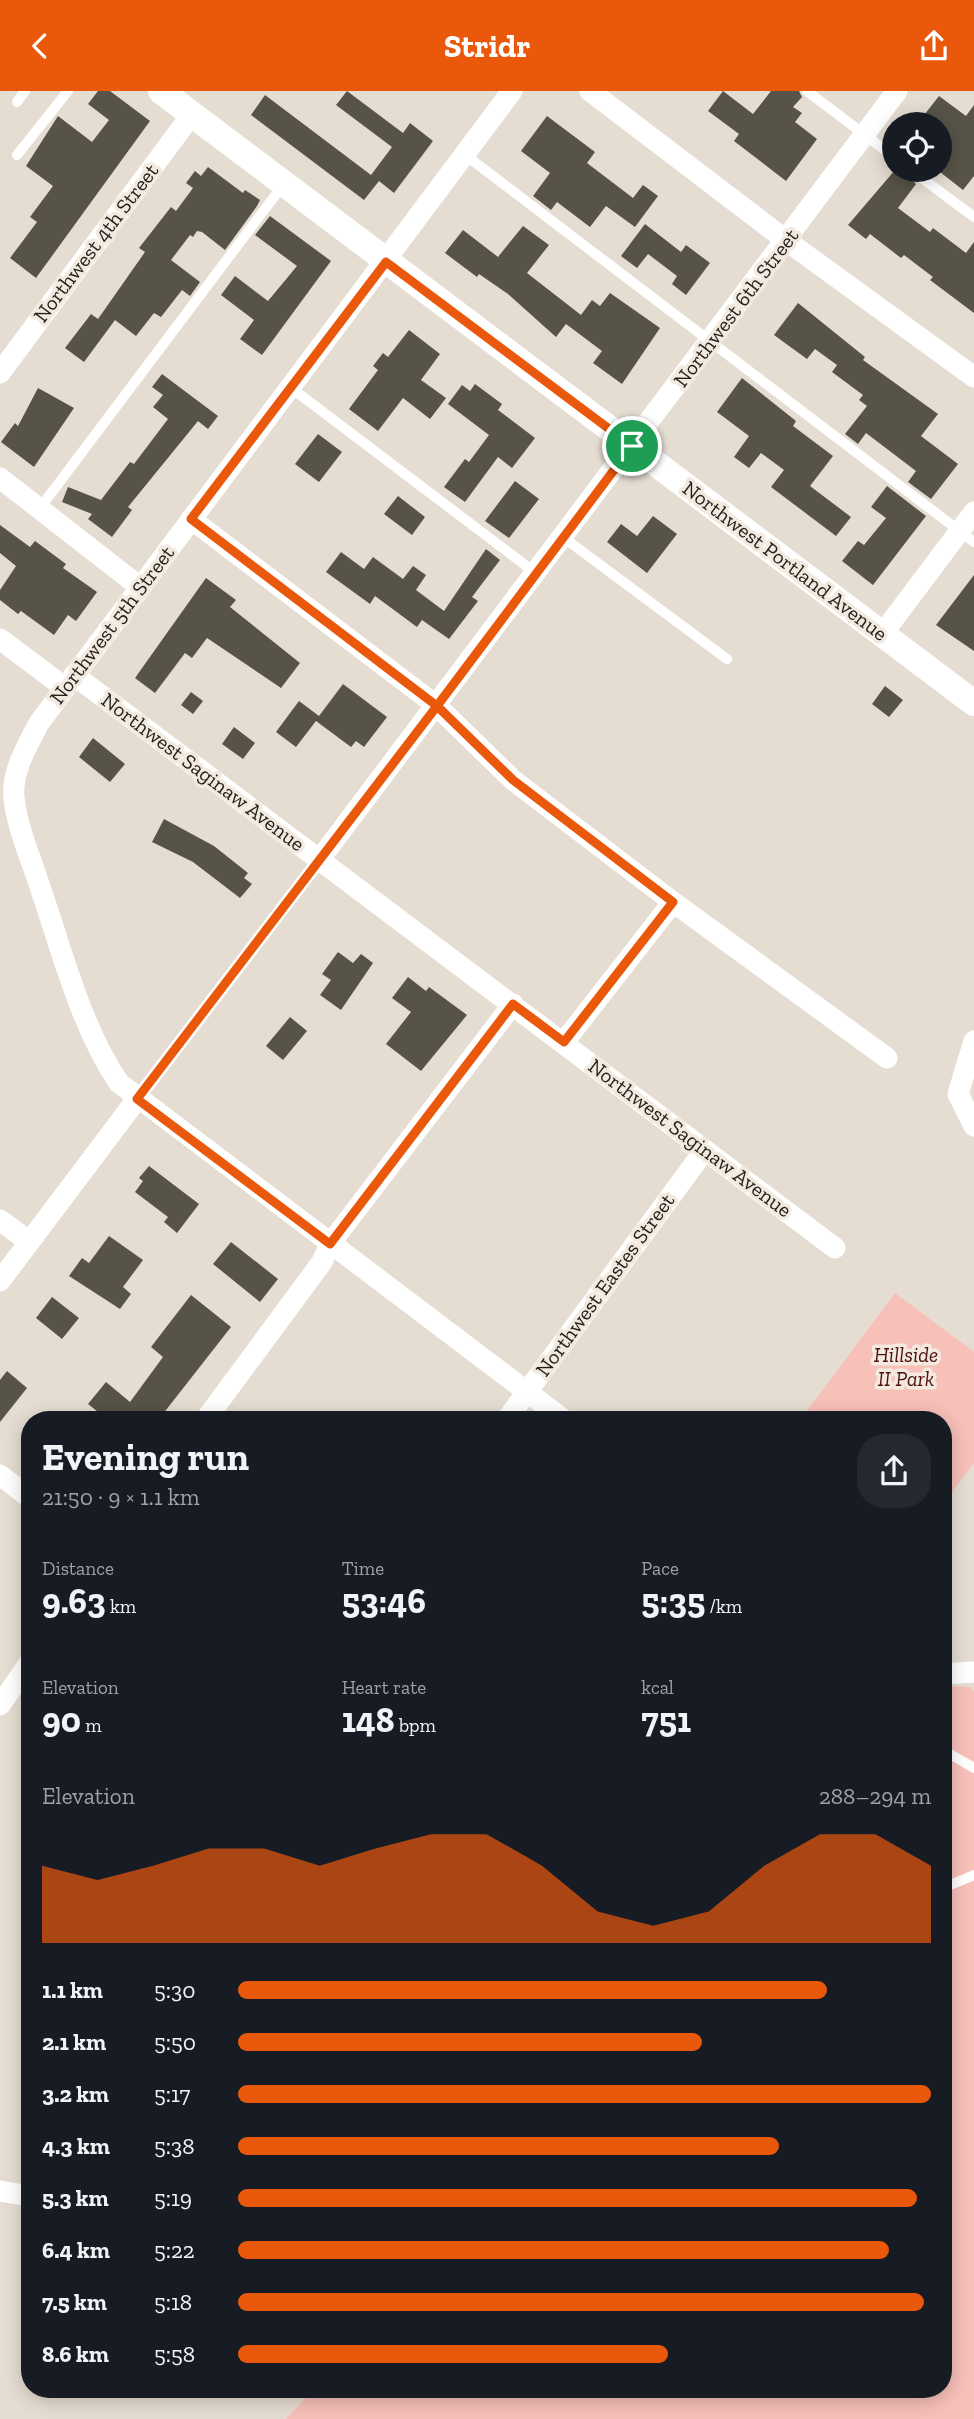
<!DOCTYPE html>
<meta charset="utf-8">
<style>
body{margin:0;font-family:"Zilla Slab",serif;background:#242831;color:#f1f3f6;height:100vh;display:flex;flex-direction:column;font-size:26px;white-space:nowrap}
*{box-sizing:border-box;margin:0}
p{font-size:23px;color:#9ea1a6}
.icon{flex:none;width:38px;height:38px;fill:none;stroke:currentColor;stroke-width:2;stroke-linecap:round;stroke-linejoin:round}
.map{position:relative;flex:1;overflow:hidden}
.details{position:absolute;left:21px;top:1320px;width:931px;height:987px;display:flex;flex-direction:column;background:#171b24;border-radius:28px;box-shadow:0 4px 18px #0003}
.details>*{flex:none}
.buttons{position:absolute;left:882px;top:21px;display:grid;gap:14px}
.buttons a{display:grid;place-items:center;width:70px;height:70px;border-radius:50%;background:#171b24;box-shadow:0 4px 18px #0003;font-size:35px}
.pin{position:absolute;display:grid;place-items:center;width:60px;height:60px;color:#fff;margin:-30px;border:4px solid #fff;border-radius:50%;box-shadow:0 2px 7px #0007}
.round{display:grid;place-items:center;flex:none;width:74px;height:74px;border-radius:28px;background:#242831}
.summary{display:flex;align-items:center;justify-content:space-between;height:119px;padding:0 21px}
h1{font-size:38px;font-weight:800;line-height:52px}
.stats{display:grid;grid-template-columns:repeat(3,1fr);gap:10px;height:119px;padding:7px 21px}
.stats div{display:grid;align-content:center}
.stats b{font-size:35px;font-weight:800}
.stats small{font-size:19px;font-weight:400}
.stats p{font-size:19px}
.chart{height:196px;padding:14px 21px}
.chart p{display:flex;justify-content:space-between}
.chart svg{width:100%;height:126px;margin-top:7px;fill:#ea580c;opacity:.7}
ul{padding:0 21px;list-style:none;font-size:23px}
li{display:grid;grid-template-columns:112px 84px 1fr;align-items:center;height:52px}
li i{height:18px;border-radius:9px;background:#ea580c}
header{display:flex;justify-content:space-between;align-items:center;height:91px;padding:0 21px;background:#ea580c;color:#fff;font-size:32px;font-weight:800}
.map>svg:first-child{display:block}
</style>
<header><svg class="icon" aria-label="back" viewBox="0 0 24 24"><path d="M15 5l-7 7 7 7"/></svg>Stridr<svg class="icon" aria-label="share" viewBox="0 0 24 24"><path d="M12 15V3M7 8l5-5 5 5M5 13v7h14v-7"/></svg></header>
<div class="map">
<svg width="974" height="2328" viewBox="0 0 974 2328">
<rect width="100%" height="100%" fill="#e6ddd2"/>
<path fill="#f7c0b9" d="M895,1202L974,1261V1372L943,1413V1328H801Z
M943,1595L971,1596L974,1601V2328H286L314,2298H943Z"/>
<path fill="#575348" d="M98,0H110L150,30L36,187L10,167L37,131L30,126L53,95L26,75L58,25L92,51L109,29L88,13Z
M347,0L403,42L410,32L433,50L394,102L374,86L379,90L364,109L251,24L265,4L371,84L392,56L336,14Z
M723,0L753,23L771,0H799L802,6L793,16L802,22L795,31L817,48L786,90L734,50L739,43L708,20Z
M939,5L966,25L974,14V85L963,99L940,81V33H917Z
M547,25L595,61L587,72L633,107L643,94L658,105L635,136L606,115L590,136L557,111L551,119L533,105L550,82L521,60Z
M208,76L243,102L245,99L260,109L257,115L225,159L202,141L197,140L193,146L190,144L171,169L200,191L190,205L182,199L161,226L154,222L136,245L115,229L84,271L65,257L91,223L98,228L145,161L139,157L171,116L176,120L193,97L186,92L195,80L201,85Z
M895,79H903L916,93L898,117L930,141L933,137L966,162L974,151V222L930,189L933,186L904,164L901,167L870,143L866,148L848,134Z
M270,125L331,170L262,264L240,248L254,229L221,204L235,185L268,210L297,175L255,144Z
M645,133L681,161L686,154L710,172L686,204L672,193L677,185L648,163L637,177L621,165Z
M523,135L549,154L527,182L581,224L592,209L600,215L610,202L660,237L622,293L593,272L602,260L566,233L556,246L508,203L479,183L477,186L445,162L463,139L498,166Z
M798,212L865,266L863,269L938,323L921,345L958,373L931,408L908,391L916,380L866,342L858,353L845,343L867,315L859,309L863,304L832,281L837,274L815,258L807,268L774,244Z
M409,239L440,263L421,289L446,307L430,328L403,307L378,340L349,318L378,279L373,275L383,262L388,266Z
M162,283L218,325L208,338L198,330L128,416L132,419L112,446L88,428L92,423L62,411L68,396L101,409L130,371L134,373L168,328L153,316L163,304L152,296Z
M742,287L796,330L793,335L833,365L810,395L851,426L836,445L771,396L784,379L761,362L749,377L734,366L749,345L717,321Z
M475,293L502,313L498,319L535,347L512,377L498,366L465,411L444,396L465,368L469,371L489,344L448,313L462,294L470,300Z
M38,297L74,317L34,376L1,351L15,332L18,335Z
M318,343L342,361L319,391L295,373Z
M515,390L539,408L509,447L485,430Z
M887,395L926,425L873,494L842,470L858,450L864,454L886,427L871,416Z
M398,405L425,426L412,444L384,423Z
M653,425L677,443L647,482L607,451L621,433L637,445Z
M0,434L30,456L35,450L66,473L63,477L97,501L76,530L68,524L54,544L21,520L18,523L0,509V499L16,475L0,462Z
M486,458L500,469L472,506L478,510L449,548L422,529L417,536L375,505L370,513L326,481L341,461L364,478L373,466L403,488L413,475L426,484L416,499L444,520Z
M974,484V560L936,534Z
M206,487L236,509L230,516L300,572L281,597L207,547L192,567L185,562L155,602L135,587Z
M343,593L387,626L364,656L356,650L351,656L316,630L296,656L276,641L299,610L319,625Z
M885,595L903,609L889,626L872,613Z
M191,601L203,610L193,623L181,614Z
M234,636L255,652L243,668L222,653Z
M93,647L125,673L110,691L79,666Z
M164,728L214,755L248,782L244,787L252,793L240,807L193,771L152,751Z
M338,861L353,872L361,863L373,872L341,919L320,904L331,889L322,883Z
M408,886L426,900L429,896L467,924L421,980L386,953L411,921L392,907Z
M290,926L307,940L283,969L266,955Z
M149,1075L199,1113L177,1142L164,1131L168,1126L135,1101L143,1090L139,1087Z
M109,1145L143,1169L123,1196L131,1203L120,1218L69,1185L82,1167L89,1172Z
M231,1151L278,1188L260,1211L213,1173Z
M191,1204L231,1236L159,1328H107L88,1313L106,1291L130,1311L163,1266L151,1256Z
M52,1206L79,1227L62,1248L36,1227Z
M7,1280L27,1297L0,1331V1289Z"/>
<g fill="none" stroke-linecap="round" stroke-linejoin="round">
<path stroke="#fff" stroke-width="10" d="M807,0L894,66
M17,11L25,0
M464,63L974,451
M17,64L68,0
M911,79L974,126
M290,296L537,483
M40,417L283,94
M564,447L727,568
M137,1008L320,768
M943,1659L974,1677
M943,1797L974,1784"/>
<path stroke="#fff" stroke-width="21" d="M512,0L39,632C28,653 11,681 14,707C17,737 32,770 41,799C63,863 81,936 119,992L563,1328
M590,0L787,150L974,286
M0,282L192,23
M0,387L140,496
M191,428L437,615L513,689L673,811L887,967
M883,542L974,421
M0,548L64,596
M74,584L835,1157
M320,768L897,0
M974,950L958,1003L974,1035
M564,951L673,811
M0,1129L28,1150
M0,1190L137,1008
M206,1328L322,1171L330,1153L513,913
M507,1328L704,1060
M0,1384L30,1407
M943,1583L974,1581
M0,1614L30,1571
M0,2100L30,2105"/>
<path stroke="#fff" stroke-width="26" d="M161,0L974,612"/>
</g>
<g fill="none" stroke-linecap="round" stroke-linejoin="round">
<g stroke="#fff" stroke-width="14">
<path id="route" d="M632,355L386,171L191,428L437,615L137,1008L330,1153L513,913L564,951L673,811L513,689L437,615L632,355"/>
</g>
<use href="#route" stroke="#ea580c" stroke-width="9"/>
</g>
<g text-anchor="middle" stroke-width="7" stroke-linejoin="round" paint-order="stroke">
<g font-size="21" fill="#231f1c" stroke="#f3eadf">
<text transform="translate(96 152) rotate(-53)" y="7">Northwest 4th Street</text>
<text transform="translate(736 217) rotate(-53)" y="7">Northwest 6th Street</text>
<text transform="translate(785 470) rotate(37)" y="7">Northwest Portland Avenue</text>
<text transform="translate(112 534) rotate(-53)" y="7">Northwest 5th Street</text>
<text transform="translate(203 681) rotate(37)" y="7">Northwest Saginaw Avenue</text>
<text transform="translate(690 1047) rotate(37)" y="7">Northwest Saginaw Avenue</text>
<text transform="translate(605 1194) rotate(-54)" y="7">Northwest Eastes Street</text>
</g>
<g font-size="21" font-style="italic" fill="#4f100c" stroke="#f3eadf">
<text x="906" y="1271">Hillside<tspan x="906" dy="24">II Park</tspan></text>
</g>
</g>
</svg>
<div class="buttons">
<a><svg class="icon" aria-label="locate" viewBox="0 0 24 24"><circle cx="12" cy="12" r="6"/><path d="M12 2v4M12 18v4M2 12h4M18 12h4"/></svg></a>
</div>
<div class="pin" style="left:632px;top:355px;background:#1e9e55"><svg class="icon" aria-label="arrive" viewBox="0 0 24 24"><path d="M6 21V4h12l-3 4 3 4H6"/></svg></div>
<section class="details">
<div class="summary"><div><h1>Evening run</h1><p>21:50 · 9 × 1.1 km</p></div><a class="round"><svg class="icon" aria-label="share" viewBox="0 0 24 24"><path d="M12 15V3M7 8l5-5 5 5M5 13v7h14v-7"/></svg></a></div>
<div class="stats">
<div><p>Distance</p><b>9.63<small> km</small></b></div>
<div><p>Time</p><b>53:46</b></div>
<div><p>Pace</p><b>5:35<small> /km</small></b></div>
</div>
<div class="stats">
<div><p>Elevation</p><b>90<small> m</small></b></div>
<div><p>Heart rate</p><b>148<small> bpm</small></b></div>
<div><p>kcal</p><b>751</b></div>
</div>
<div class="chart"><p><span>Elevation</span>288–294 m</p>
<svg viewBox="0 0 160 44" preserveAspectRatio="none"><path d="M0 44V17L10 22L20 17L30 11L40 11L50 17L60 11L70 6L80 6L90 17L100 33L110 38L120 33L130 17L140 6L150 6L160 17V44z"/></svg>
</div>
<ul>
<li><b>1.1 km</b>5:30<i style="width:85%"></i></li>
<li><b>2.1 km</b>5:50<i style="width:67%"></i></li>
<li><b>3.2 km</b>5:17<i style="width:100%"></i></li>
<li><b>4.3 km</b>5:38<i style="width:78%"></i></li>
<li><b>5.3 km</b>5:19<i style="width:98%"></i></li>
<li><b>6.4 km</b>5:22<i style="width:94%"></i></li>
<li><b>7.5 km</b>5:18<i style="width:99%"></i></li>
<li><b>8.6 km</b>5:58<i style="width:62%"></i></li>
</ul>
</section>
</div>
